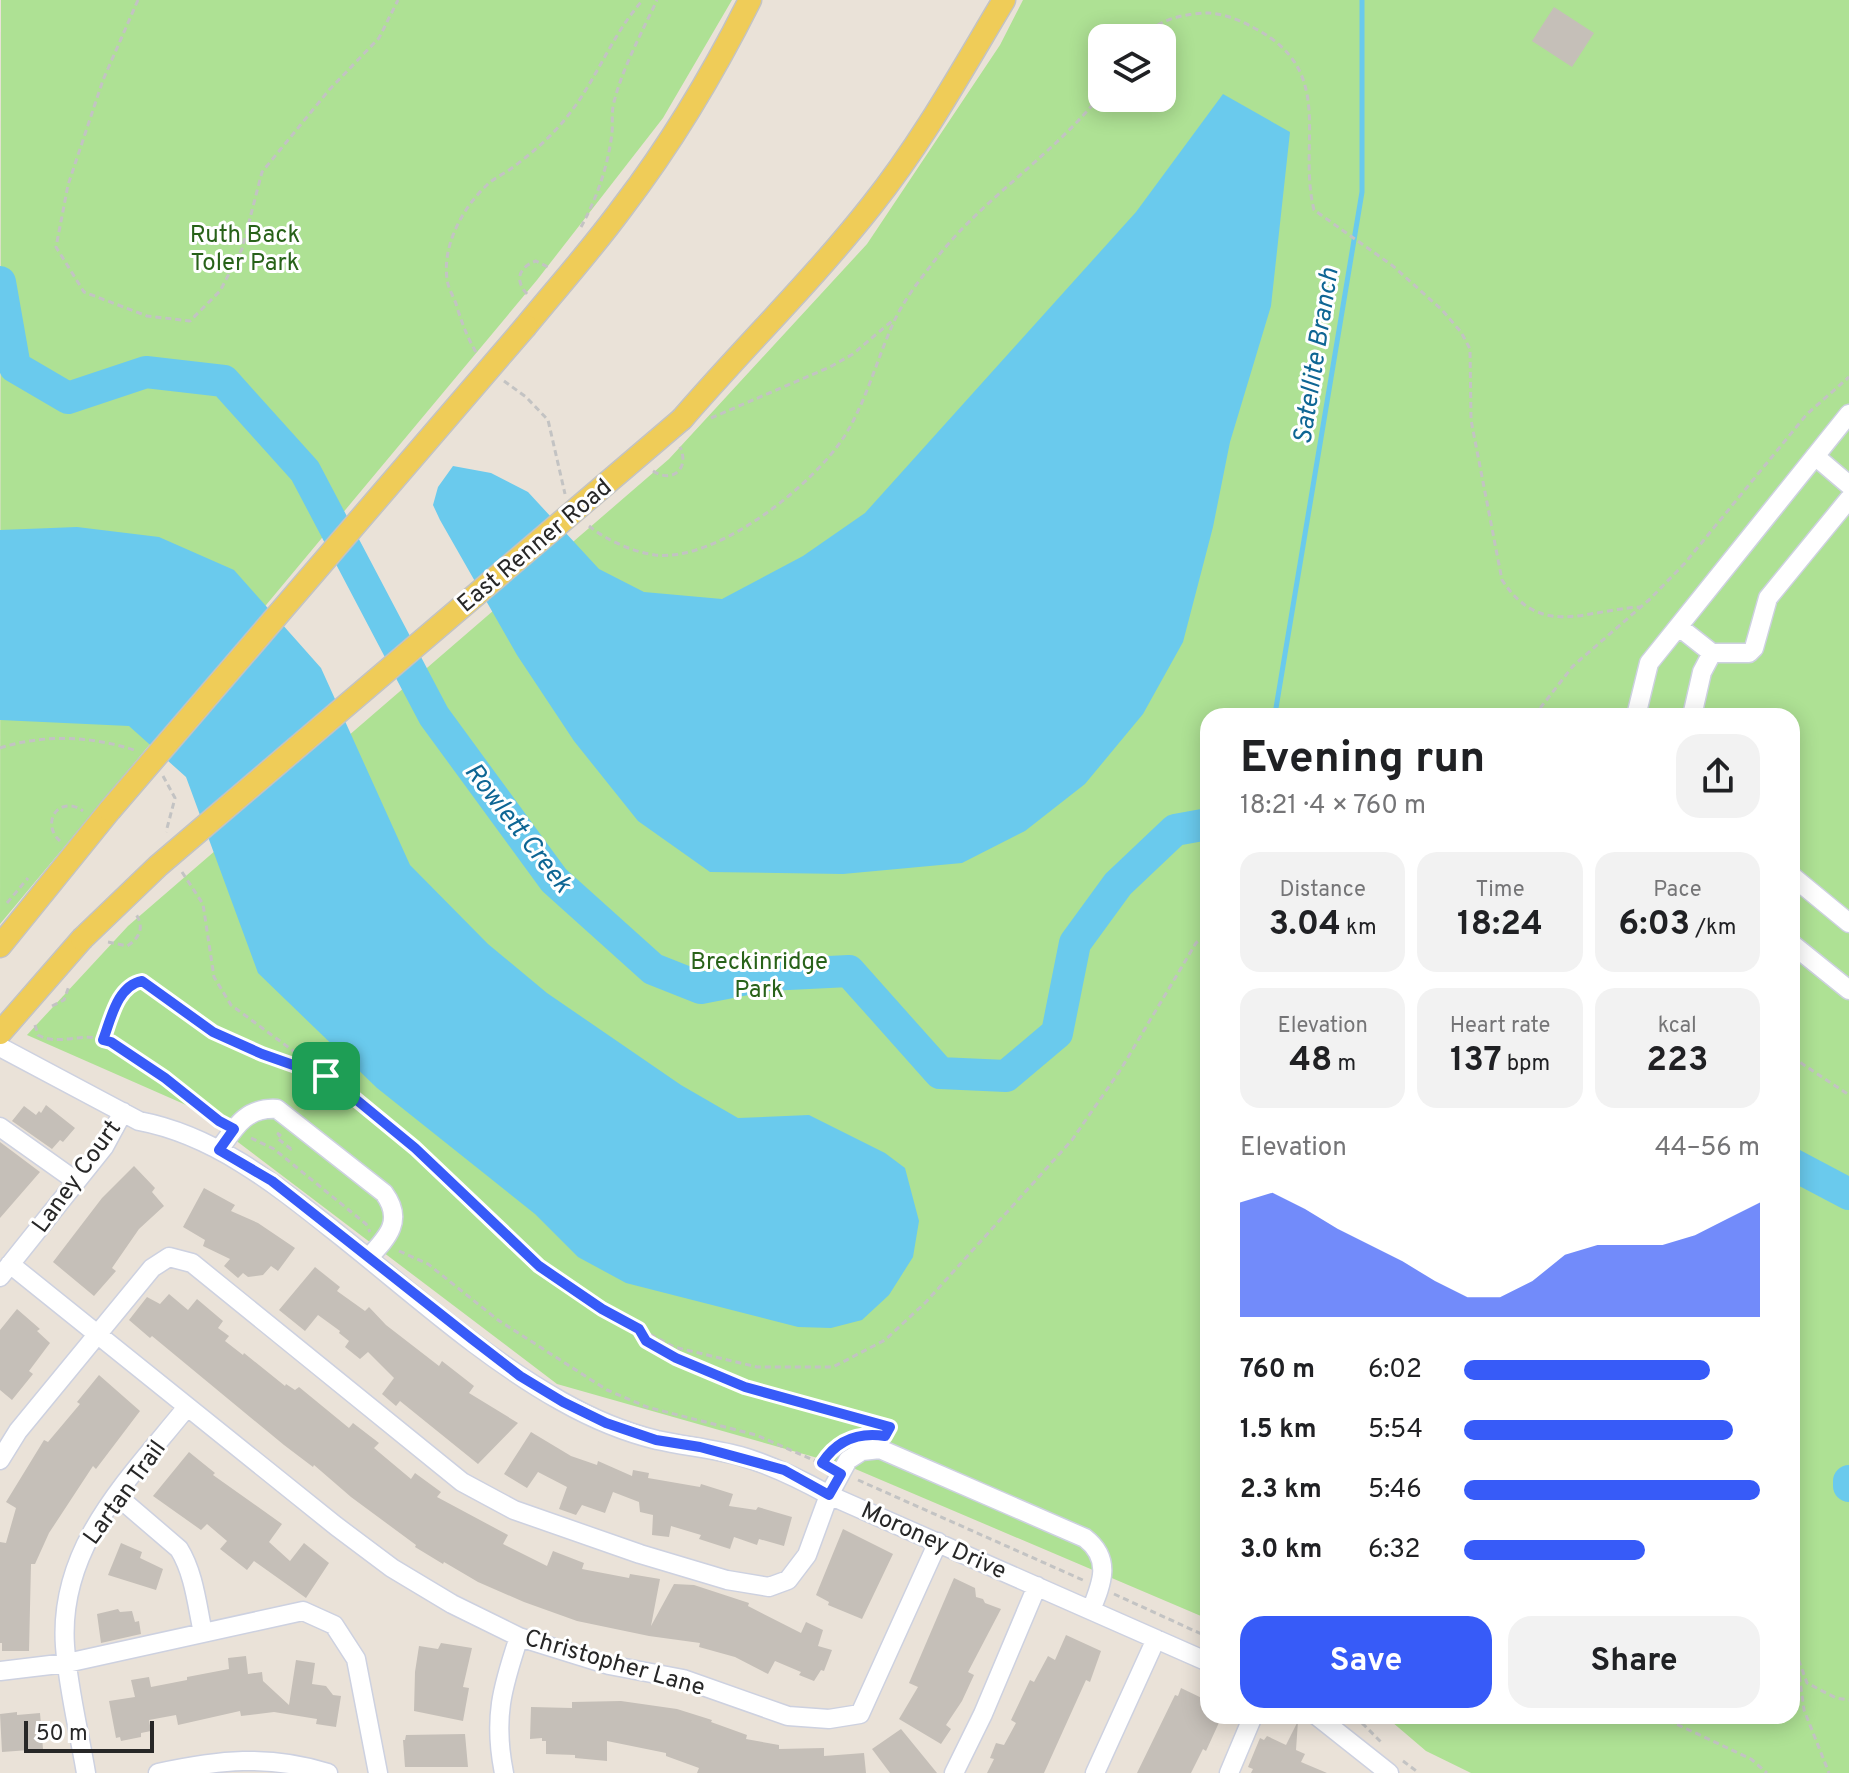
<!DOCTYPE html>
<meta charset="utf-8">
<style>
body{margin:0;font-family:Overpass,sans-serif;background:#f2f2f2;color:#202124;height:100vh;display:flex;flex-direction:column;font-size:30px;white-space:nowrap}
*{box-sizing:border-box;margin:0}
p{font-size:26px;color:#757577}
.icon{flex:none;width:44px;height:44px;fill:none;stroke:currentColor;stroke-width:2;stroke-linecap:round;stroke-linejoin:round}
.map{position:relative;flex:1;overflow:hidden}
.details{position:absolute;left:1200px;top:708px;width:600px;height:1016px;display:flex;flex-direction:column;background:#fff;border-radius:24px;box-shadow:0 4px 20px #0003}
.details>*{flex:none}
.controls{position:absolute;left:1088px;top:24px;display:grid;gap:16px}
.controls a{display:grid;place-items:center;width:88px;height:88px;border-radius:16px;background:#fff;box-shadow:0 4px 20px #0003;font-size:40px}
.scale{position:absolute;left:24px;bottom:20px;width:130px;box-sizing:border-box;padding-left:8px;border:4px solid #272727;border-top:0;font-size:22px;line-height:28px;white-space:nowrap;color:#272727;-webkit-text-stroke:6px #fff;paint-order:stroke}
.pin{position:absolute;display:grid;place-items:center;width:68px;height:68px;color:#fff;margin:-34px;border-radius:16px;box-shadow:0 4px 12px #0006}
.round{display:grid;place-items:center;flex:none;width:84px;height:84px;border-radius:24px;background:#f2f2f2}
.head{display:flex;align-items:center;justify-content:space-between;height:136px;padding:0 40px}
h1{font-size:44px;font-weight:700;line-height:60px}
.stats{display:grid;grid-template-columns:repeat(3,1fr);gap:12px;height:136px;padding:8px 40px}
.stats div{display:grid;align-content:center;border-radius:20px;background:#f2f2f2;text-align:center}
.stats b{font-size:34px;font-weight:700}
.stats small{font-size:22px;font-weight:400}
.stats p{font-size:22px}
.chart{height:224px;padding:16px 40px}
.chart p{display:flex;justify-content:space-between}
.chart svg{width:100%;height:144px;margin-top:8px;fill:#375bf8;opacity:.7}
.cta{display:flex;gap:16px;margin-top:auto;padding:16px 40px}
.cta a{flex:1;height:92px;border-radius:24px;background:#375bf8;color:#fff;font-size:32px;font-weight:700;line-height:92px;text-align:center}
.cta a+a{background:#f2f2f2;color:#202124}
ul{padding:0 40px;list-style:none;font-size:26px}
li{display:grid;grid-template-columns:128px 96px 1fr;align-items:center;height:60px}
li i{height:20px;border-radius:10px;background:#375bf8}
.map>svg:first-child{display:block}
</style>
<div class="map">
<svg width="1849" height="1773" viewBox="0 0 1849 1773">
<rect width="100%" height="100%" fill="#eae2d8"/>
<path fill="#aee194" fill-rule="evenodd" d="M1,0H732L663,118L537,280L0,924Z
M1023,0H1849V1773H1471L1426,1751L1385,1716H1792V716H1208V1619L853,1468L557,1384L193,1108L27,1035L128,926L669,459L867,244L1000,45ZM1102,38H1162V98H1102Z"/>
<path fill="#6acaed" d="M1223,94L1290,132L1271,306L1230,442L1213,527L1183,642L1143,714L1085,784L1025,831L962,863L843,874L710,872L638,821L574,741L517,655L440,520L433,505L438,487L453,466L491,473L528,492L599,569L644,592L722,599L803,556L865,513L1136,212Z
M77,527L159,537L234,570L321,668L410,865L488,944L547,993L681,1085L738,1118L809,1115L885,1153L905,1168L919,1221L913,1257L889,1295L862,1320L831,1328L798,1327L626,1283L578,1257L535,1214L377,1088L258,973L186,777L129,726L0,720V530Z"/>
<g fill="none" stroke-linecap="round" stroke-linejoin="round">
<path stroke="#6acaed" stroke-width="5" d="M1277,716L1275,714L1362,192V0"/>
<path stroke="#6acaed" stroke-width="32" d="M0,282L15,367L68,398L146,372L224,381L305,471L434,716L554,880L653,969L701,988L768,975L849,971L940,1073L1006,1076L1057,1033L1075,943L1118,884L1175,830L1208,824
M1792,1164L1849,1194
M1849,1481V1486"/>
</g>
<path fill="#c5bfb8" d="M1554,7L1594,33L1572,67L1532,41Z
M46,1105L75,1128L63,1142L60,1140L52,1149L12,1121L24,1106L36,1115L39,1111L41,1113Z
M0,1142L40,1172L0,1218Z
M134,1166L155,1188L152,1192L164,1206L139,1229L112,1268L116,1271L94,1296L53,1262L102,1198Z
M204,1188L235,1205L231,1211L258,1223L295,1248L278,1271L271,1266L263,1275L248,1277L243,1273L238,1278L224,1266L230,1259L203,1246L205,1240L183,1227Z
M315,1267L340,1287L337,1291L365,1311L369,1307L386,1325L439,1366L442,1361L474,1386L469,1393L518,1423L478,1464L400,1401L396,1406L382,1394L394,1378L368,1352L360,1359L345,1347L349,1341L339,1333L340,1331L318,1315L305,1331L279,1310Z
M169,1294L188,1310L197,1299L223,1321L218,1328L229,1336L225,1341L243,1355L244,1353L285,1386L286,1384L295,1390L299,1387L349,1428L353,1423L379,1443L374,1448L411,1479L415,1473L441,1492L437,1497L508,1535L503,1544L547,1566L553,1551L584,1563L582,1569L629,1578L630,1574L660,1579L651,1626L674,1584L694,1585L749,1603L748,1606L801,1633L806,1622L823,1630L818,1646L832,1650L824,1671L821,1670L814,1681L799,1675L801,1672L775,1661L768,1674L735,1657L699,1647L700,1643L649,1636L577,1621L524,1602L478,1582L444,1562L443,1564L415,1547L416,1545L351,1497L314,1465L313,1467L284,1445L152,1336L150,1338L129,1320L147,1297L160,1304Z
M17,1309L40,1329L37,1331L50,1343L29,1371L33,1374L12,1400L0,1390V1330Z
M99,1375L140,1411L96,1469L93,1466L49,1533L35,1564H31L29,1651H2V1643H0V1542L6,1543L16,1508L6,1502L44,1440L48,1442L80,1404L77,1402Z
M531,1432L571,1456L597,1465L598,1461L632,1476L633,1470L649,1473L648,1478L700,1487L701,1484L733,1494L729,1506L756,1510L758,1507L792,1517L784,1546L759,1539L757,1545L734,1537L730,1549L699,1539L701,1535L671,1526L669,1537L652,1535L653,1515L640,1512L639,1502L613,1492L605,1513L582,1505L576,1515L559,1509L567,1487L538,1472L527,1488L504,1474Z
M189,1452L215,1473L213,1475L282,1524L269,1542L290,1561L304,1543L329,1563L306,1598L254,1561L247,1570L220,1549L227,1541L207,1524L201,1530L153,1496Z
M843,1529L893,1554L862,1619L828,1605L829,1602L816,1595Z
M121,1543L142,1552L140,1558L163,1569L156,1590L108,1575Z
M954,1578L975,1588L976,1597L983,1599L985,1603L1001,1609L968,1672L974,1675L962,1701L946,1725L951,1729L941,1744L899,1719L918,1687L909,1683Z
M118,1609L120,1612L132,1611L135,1622L139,1621L141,1634L101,1643L97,1614Z
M1066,1635L1101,1651L1090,1682L1086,1680L1044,1773H987L994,1759L990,1758L996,1743L1004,1745L1016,1723L1011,1720L1030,1680L1034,1682L1048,1656L1055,1660Z
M441,1643L472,1648L463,1687L469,1688L463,1721L414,1711L415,1672L419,1646L438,1649Z
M246,1656L248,1674L262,1672L263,1681L289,1705L296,1660L315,1663L312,1684L326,1686L333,1695L341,1696L336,1727L316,1724L317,1719L274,1712L241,1716L240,1711L178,1725L176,1715L149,1720L151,1731L141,1733V1737L121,1741L120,1737L116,1738L109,1701L135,1697L131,1680L149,1677L151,1687L187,1680V1677L229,1669L228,1658Z
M1181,1688L1208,1701V1716H1222L1206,1751L1203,1749L1191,1773H1137L1175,1695L1178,1696Z
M621,1701L677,1709L712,1720L711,1722L747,1735L746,1739L779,1745V1749L824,1748V1756L864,1753L866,1773H697L699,1768L666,1756V1753L607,1741V1761L575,1758V1755L546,1754V1741H542V1738L530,1739L531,1707L572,1708V1702Z
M17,1712V1715L40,1713L43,1749L2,1752L0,1714Z
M1298,1721L1296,1750L1305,1754L1301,1762L1327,1773H1251L1253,1769L1248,1767L1260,1738L1264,1740L1267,1736L1286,1745Z
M901,1729L937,1773H890L872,1749Z
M465,1734L468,1767H405L403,1740H405L406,1735Z"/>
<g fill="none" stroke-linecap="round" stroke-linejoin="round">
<g stroke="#cdd1e0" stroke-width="21">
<path id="minor" d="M1815,456L1849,485
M1679,627L1712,653
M1636,716L1649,663L1849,414
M1692,716L1702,672L1712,653H1749L1754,648L1768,598L1849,499
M1792,876L1849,923
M1792,944L1849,990
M0,1047L139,1121C214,1135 275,1184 333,1230C407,1288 479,1355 561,1401C591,1418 624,1432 657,1440C685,1446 713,1449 740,1456C772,1465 800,1479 829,1495L1208,1662
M0,1127L76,1181
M219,1150C235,1127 246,1107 277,1109L384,1193C404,1220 388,1237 369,1257
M10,1264L336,1526L392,1568L452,1604L519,1637L609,1665L683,1679L788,1716L829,1719L860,1714L938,1542
M0,1277L104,1147L123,1112
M0,1460L18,1431L152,1268L169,1257L192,1263L462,1482L514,1510L640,1554L727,1580L769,1587L788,1580L807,1555L829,1495L848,1460L862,1451L880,1449L1085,1538C1112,1559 1102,1583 1091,1610
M116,1495L179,1549C194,1573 197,1605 203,1633
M0,1671L67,1663L303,1611L334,1625L356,1659L378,1773
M1317,1716L1389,1773
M86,1773C79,1731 68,1688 65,1646C58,1546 130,1478 187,1407
M158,1773C218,1760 268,1754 328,1773
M504,1773C493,1718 502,1688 519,1637
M954,1773L983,1714L1037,1586
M1095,1773L1156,1639
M1229,1773L1253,1716"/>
</g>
<g stroke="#c3c3c3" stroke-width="25">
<path id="major" d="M526,326C558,287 592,249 622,208C671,144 714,72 750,0
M682,419C745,346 813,280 872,205C923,141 962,70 1004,0
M0,946L110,810
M0,1033L82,939"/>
</g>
<path stroke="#c3c3c3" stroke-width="3" stroke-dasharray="6 4" stroke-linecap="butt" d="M138,0L103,80L68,185L56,247L84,292L147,316L190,321L220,291L242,249L262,172L329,90L379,38L398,0
M1142,38C1158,19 1186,13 1209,13C1225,14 1242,21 1256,29C1337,72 1297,142 1314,210L1393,266L1442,310L1461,332L1470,349L1471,420L1502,580C1541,639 1584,610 1640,607
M581,227C597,198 608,166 612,133C613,123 611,113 614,102C623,67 641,34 657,0
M527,294C514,280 519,267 536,261L550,268
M476,352C467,337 462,323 457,307C455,299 450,292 448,284C440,249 462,208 487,185C494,178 504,174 512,168C532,153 551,137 566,118C596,82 611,35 643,0
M504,381L526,397L548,420L565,494
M711,418L830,367L853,354L893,320
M653,471C673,484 690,468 680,447
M589,526C606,540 633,552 655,555C717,562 812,486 844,437C866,402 876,362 892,326C903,300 922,277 939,255C987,195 1055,154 1102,93
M1534,716L1573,666L1650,599L1685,563L1807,414L1849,377
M0,748C43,734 91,736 134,750
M163,776L175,798L166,832
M60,841C40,823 59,794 83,811
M182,872L203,904L214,977L231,1005L330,1078L415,1148L539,1266L602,1309L674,1347L757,1367H833L885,1340L926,1302L1072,1140L1121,1069L1196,943L1208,933
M7,903L28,878
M108,942L127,946C140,938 145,926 135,913
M52,1006L64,1000L69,986
M35,1025L38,1035C58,1046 80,1033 100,1039C135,1049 192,1097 220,1122
M103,1040C111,1019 117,985 142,981L213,1032L262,1054L322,1074
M1792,1057L1849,1095
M277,1133L280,1135L277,1138L291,1149L294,1146
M251,1138L274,1149L366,1224L370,1232
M399,1251L428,1264L498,1320L607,1390L647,1407L756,1435L827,1466
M640,1330L646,1341L707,1372L790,1402L890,1427L886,1435
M822,1463L832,1451
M858,1480L1085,1581
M1114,1594L1208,1637
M1792,1601V1642L1807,1683L1836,1698L1849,1700
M1798,1666L1804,1710L1829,1773
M1355,1716L1382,1743
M1659,1716L1751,1759L1767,1773
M1403,1761L1419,1773"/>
<use href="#minor" stroke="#fff" stroke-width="18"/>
<use href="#major" stroke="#efcc58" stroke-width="22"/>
<g stroke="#c3c3c3" stroke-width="25" stroke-linecap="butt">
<path id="major-bridge" d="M110,810L526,326
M82,939L158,866L682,419"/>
</g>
<use href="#major-bridge" stroke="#efcc58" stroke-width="22"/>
</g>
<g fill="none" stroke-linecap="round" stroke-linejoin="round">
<g stroke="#fff" stroke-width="16">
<path id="route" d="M142,981L213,1032L262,1054L330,1078L415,1148L539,1266L602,1309L639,1329L646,1341L676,1358L745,1387L890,1427L885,1436C859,1432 837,1440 822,1463L841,1474L829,1495L784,1470L700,1447L656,1440L606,1423L563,1402L520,1376L472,1339L272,1181L219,1150L234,1129L219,1121L165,1078L111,1042L103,1040C111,1019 117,986 142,981Z"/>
</g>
<use href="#route" stroke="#375bf8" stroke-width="10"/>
</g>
<g text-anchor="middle" stroke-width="6" stroke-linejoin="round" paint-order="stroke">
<g font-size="24" fill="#286219" stroke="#fff">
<text x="245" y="242">Ruth Back<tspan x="245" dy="28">Toler Park</tspan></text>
<text x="759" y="969">Breckinridge<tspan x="759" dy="28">Park</tspan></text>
</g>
<g font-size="24" fill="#272727" stroke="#fff">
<text transform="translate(534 545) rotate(-40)" y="8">East Renner Road</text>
<text transform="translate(76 1176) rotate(-54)" y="8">Laney Court</text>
<text transform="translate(124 1492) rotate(-54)" y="8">Lartan Trail</text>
<text transform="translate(934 1540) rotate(24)" y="8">Moroney Drive</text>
<text transform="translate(615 1662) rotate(16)" y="8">Christopher Lane</text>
</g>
<g font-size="26" font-style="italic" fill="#0e6694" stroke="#fff">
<text transform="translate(1315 356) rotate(-81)" y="9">Satellite Branch</text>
<text transform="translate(519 827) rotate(52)" y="9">Rowlett Creek</text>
</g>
</g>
</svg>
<div class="controls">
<a><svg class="icon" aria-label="layers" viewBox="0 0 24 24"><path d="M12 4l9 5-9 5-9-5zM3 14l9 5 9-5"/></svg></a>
</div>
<div class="scale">50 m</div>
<div class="pin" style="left:326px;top:1076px;background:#1e9e55"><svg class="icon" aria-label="arrive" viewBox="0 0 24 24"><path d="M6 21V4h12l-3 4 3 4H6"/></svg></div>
<section class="details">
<div class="head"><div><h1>Evening run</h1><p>18:21 · 4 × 760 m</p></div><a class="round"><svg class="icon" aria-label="share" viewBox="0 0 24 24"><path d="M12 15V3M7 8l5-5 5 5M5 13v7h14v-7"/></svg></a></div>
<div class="stats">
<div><p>Distance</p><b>3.04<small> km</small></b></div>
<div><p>Time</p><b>18:24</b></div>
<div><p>Pace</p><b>6:03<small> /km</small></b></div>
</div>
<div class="stats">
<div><p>Elevation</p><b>48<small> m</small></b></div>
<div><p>Heart rate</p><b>137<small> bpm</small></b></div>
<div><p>kcal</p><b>223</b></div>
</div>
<div class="chart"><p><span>Elevation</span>44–56 m</p>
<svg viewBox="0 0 160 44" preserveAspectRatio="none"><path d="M0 44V9L10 6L20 11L30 17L40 22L50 27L60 33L70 38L80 38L90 33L100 25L110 22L120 22L130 22L140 19L150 14L160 9V44z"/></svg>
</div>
<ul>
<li><b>760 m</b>6:02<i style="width:83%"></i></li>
<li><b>1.5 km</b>5:54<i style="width:91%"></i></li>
<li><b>2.3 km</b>5:46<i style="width:100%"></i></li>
<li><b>3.0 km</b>6:32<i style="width:61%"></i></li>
</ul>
<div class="cta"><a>Save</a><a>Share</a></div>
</section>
</div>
